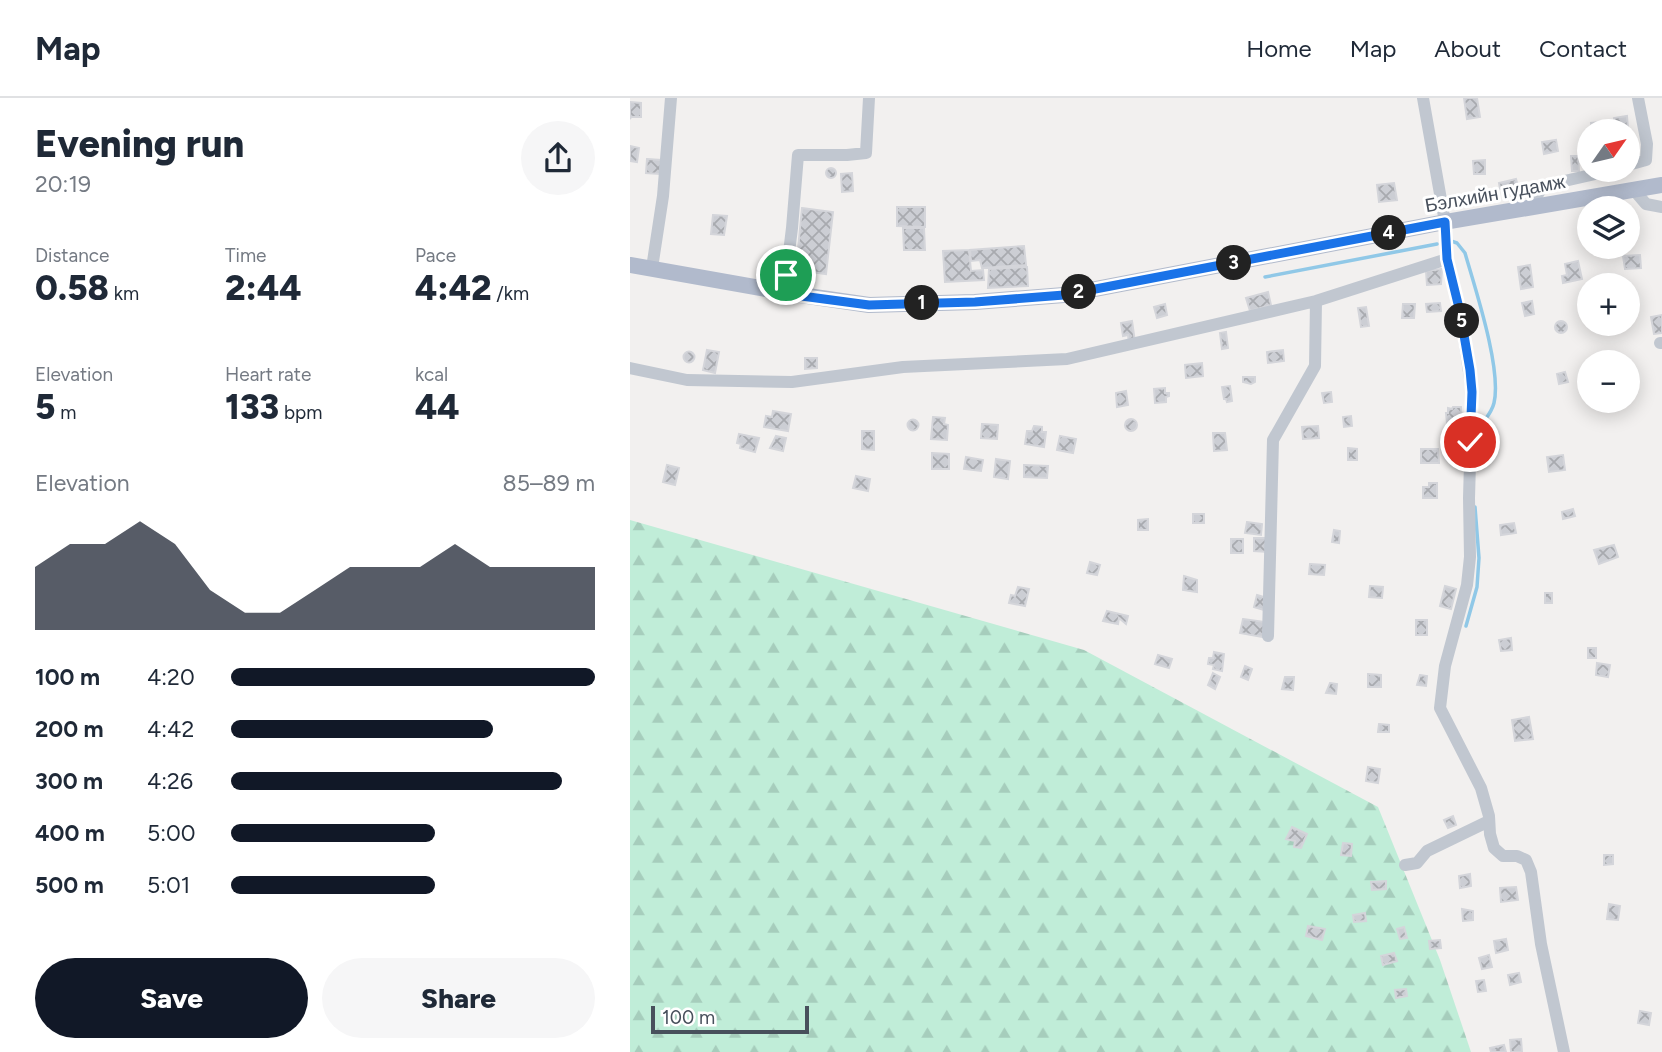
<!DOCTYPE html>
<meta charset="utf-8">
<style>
body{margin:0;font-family:Figtree,sans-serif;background:#f6f6f7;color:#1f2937;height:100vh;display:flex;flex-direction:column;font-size:26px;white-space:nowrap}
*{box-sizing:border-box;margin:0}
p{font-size:23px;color:#747a83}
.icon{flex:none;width:38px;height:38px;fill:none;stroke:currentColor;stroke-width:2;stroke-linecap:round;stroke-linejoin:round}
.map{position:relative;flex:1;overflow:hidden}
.drawer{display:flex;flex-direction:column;background:#fff;width:630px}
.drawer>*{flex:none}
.needle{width:46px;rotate:56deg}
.fabs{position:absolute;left:947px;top:21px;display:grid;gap:14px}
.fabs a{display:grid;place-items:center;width:63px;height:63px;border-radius:50%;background:#fff;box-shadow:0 4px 18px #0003;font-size:35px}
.scale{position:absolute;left:21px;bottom:18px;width:158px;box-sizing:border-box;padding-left:7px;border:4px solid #48505c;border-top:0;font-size:19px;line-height:24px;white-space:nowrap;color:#48505c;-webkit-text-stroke:5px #fff;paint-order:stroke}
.pin{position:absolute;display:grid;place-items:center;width:60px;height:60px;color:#fff;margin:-30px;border:4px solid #fff;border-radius:50%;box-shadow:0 2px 7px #0007}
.km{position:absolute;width:35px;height:35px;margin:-18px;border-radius:50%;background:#222;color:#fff;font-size:19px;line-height:35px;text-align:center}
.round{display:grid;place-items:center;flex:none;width:74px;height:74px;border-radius:37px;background:#f6f6f7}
.head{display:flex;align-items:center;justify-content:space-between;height:119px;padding:0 35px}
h1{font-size:38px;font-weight:800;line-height:52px}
.metrics{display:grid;grid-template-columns:repeat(3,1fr);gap:10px;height:119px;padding:7px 35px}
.metrics div{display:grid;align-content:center}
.metrics b{font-size:35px;font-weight:800}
.metrics small{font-size:19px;font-weight:400}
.metrics p{font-size:19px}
.chart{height:196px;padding:14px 35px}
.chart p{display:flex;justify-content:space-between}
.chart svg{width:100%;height:126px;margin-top:7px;fill:#111827;opacity:.7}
.cta{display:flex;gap:14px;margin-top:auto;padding:14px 35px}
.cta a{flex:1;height:80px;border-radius:42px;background:#111827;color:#fff;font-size:28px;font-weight:800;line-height:80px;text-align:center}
.cta a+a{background:#f6f6f7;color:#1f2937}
ul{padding:0 35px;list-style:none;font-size:23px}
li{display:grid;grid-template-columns:112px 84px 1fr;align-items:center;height:52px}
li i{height:18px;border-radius:9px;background:#111827}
header{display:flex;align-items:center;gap:42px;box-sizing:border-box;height:98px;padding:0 35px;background:#fff;border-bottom:2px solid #e0e1e3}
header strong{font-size:33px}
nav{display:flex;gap:38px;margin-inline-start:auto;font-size:24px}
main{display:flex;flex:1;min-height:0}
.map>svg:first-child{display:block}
</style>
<header>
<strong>Map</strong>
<nav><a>Home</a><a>Map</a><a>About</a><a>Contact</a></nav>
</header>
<main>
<section class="drawer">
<div class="head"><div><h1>Evening run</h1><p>20:19</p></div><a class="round"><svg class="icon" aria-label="share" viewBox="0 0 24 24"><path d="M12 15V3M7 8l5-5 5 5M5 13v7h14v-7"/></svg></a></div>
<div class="metrics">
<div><p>Distance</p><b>0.58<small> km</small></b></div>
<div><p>Time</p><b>2:44</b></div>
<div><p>Pace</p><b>4:42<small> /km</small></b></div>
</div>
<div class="metrics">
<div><p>Elevation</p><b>5<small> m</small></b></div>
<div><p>Heart rate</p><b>133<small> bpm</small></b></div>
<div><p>kcal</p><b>44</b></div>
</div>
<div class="chart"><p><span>Elevation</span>85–89 m</p>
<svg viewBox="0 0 160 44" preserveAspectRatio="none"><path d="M0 44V22L10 14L20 14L30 6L40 14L50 30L60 38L70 38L80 30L90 22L100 22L110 22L120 14L130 22L140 22L150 22L160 22V44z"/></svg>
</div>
<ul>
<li><b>100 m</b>4:20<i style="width:100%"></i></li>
<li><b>200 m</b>4:42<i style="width:72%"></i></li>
<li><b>300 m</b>4:26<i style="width:91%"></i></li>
<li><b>400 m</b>5:00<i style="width:56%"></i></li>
<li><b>500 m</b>5:01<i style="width:56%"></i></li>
</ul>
<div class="cta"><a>Save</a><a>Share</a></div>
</section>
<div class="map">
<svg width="1032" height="954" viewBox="0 0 1032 954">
<defs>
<pattern id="forest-firs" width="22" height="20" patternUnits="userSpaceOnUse" patternTransform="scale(1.75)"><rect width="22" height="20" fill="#c0edd8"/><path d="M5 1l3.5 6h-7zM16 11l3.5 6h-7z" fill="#a6cdbc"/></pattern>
<pattern id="building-cross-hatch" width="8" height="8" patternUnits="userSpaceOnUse" patternTransform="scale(1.75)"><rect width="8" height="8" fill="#ccced4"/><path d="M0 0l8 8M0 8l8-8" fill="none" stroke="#a8aaaf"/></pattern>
</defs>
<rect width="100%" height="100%" fill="#f2f0ef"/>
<path fill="url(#forest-firs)" d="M0,422L454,552L748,709L810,862L841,954H0Z"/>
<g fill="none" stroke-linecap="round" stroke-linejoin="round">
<path stroke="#90c8e7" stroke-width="3.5" d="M821,143L827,145L835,155C845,190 872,271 864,305C861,318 849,326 846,338
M635,179L807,146
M836,528L847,489L849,460L845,409"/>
</g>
<path fill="url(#building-cross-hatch)" stroke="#d4d5da" stroke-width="2" d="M834,0H847L850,19L837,21Z
M0,4L11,5V19H1L0,21Z
M997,18L998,31L986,33L984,20Z
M980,23L982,33H962L961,25Z
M926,42L928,53L914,56L912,44Z
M0,48L9,50L7,64L0,63Z
M941,58H948L949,73H942Z
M17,61L31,62L30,76L16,75Z
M855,62V76H844L843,63Z
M196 75a5 5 0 1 1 10 0a5 5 0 1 1-10 0Z
M222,75L223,93L212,94L211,76Z
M886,81L888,88L870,91L869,85Z
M764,85L767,102L749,104L747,87Z
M267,109H295V129L267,128Z
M172,110L203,114L196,176L166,172Z
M83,117L97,118L94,137L81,136Z
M273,130H294L295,152H274Z
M394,148L396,167L352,170L350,162L341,163L340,152Z
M339,152L341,173L353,172L354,182L315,184L313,153Z
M1010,157L1011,170L995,171L993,158Z
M948,163L952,181L933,185L932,178L937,177L935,166Z
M900,167L903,189L891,191L888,169Z
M397,169L398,188L358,190L359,171Z
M812,171L811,186L797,187L796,173Z
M638,194L641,207L620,213L616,200Z
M902,203L904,216L895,218L892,205Z
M810,205L811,213L797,214L796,206Z
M535,206L537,217L527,220L524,209Z
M773,206H785L784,220H772Z
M736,209L739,228L731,229L728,210Z
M1032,217V235L1024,236L1021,219Z
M925 229a6 6 0 1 1 12 0a6 6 0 1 1-12 0Z
M502,223L505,244L499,245L498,237L493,238L491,225Z
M596,234L598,250L592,251L590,235Z
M77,252L89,254L85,275L73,272Z
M653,252L654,263L638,265L637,254Z
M53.5 259a5.5 5.5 0 1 1 11 0a5.5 5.5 0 1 1-11 0Z
M175,260H187V270L175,271Z
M572,265L573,278L556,280L555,267Z
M935,274L938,284L929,286L927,276Z
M613,279H625V284L621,286L613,284Z
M600,288L602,303L597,304L596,301H594L592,289Z
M535,290V295H539V298L536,299V304L525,305L524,291Z
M496,293L498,307L487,309L486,295Z
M701,294L702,304L694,305L692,295Z
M823,309H831L832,325H817L816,315H818V310L822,311Z
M143,313L161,316L158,333L134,329L136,318L142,319Z
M721,318L722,328L714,329L713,319Z
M303,319L315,320L314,326L318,327L317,342L301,341Z
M495 327a6 6 0 1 1 12 0a6 6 0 1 1-12 0Z
M277.5 327a5.5 5.5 0 1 1 11 0a5.5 5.5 0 1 1-11 0Z
M352,326L368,327L367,341L351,340Z
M404,328L412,329V334H416L414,349L395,346L397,333H402Z
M688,328L689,340L673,341L672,329Z
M232,333H244V352L232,351Z
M583,335H595L597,352L584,353Z
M109,336L129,340L125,354L110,350L111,346L107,345Z
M146,338L156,340L153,353L140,350Z
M430,338L446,341L443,355L427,352Z
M718,350L727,351V362H718Z
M791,351H808L809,365H791Z
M302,355L319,356V371H302Z
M933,357L935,372L919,374L917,359Z
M336,359L353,362L351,373L334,371Z
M366,361L380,363L378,381L364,379Z
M37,367L49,370L45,387L33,384Z
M394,367L418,368L417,380L394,379Z
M226,378L240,381L238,393L223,390Z
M799,385H807V400H793V389H799Z
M943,411L945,418L933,421L932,414Z
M563,416H574V425H563Z
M518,421V432H508V422Z
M617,424L632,426L631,437L615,435Z
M884,425L886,435L871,437L870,427Z
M704,432L710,433L709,445L702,444Z
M624,440H639L638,454L624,453Z
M601,441H613V455H601Z
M984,447L988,459L969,466L964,452Z
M460,464L470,467L467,477L457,475Z
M680,466L695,467L694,477L679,476Z
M554,478L567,482V494L553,492Z
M740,488L753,489L752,500L739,499Z
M815,488L826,491L821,511L810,508Z
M388,489L399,491L395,508L379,505L381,497L385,498Z
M915,495H922V505H915Z
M627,497L637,500L634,512L624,509Z
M477,513L498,518L496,526L489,520L488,526L473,523Z
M613,521L635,524L633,539L610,535Z
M786,522H797V537H786Z
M881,540L882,552L871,553L869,542Z
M958,550H966V560H958Z
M584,554L594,556L592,573L583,571L584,567L578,566L579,560H583Z
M528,557L542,561L539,570L525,566Z
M967,565L980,567L978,579L966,577Z
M615,568L622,571L618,582L611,579Z
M583,575L590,579L585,591L578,587Z
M738,576L751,577V589H738Z
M790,577L797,578L796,588L787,587Z
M655,579H664L663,592L652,591Z
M700,585L707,586L706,596L696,595Z
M899,619L903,641L885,643L882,622Z
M749,626L759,627V634H748Z
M738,669L750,671L748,685L736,683Z
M823,718L826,727L818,730L814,722Z
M662,729L677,736L671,750L664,749L665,743L656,741Z
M713,745L722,746L721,758L711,757Z
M974,757H983V766L974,767Z
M840,776L841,788L830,790L829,778Z
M756,783V791L742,792L741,784Z
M886,789L888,802L871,804L870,790Z
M979,806L990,808L988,822L977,821Z
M832,811L843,813V822L833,823Z
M735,815L736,823L724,824L723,817Z
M678,828L695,831L692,842L676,838Z
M774,829L777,840L770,841L767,831Z
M876,841L878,852L866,855L864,843Z
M810,842L811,850L800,851L799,843Z
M764,855L767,863L753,867L751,858Z
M859,857L862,869L852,871L849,860Z
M889,875L891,884L880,887L878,877Z
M854,882L856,893L848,894L846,883Z
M776,891L777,898L766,900L765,892Z
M1010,913L1021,915L1019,927L1008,925Z
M891,941L892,954H881L880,942Z
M874,947L876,954H861L860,950Z"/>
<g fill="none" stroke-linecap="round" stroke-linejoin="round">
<path stroke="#c1c7d0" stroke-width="12" d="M793,0L815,124L817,161L830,214L842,294L839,400L840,459L837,487L815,568L810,610L851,690L859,718L860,736L864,750L873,758H887L896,762L901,774L911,846L934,954
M998,67L1016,62L1017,46L1008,0
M1004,92L1016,106L1032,109
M900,109L911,91L930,84L983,72
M22,170L33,98L41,0
M154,195L162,130L168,57H217L236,55L239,0
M1030,245H1032
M0,270L57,282L162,284L273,269L437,261L686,203L817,161
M638,538L643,342L685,268L686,203
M775,767L787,765L797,753L859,723"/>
<path stroke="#b1bacc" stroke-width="16" d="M0,167L164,196L239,207L345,204L434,197L815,124L1032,87"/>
</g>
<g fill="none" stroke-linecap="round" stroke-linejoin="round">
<g stroke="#fff" stroke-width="14">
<path id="route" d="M156,177L154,195L164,197L239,207L345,204L434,197L815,124L817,161L830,214L840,272L842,294L840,344"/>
</g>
<use href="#route" stroke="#1a73e8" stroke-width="9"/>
</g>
<g text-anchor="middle" stroke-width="6" stroke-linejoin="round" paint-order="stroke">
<g font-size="19" fill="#48505c" stroke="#fff">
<text transform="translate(865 95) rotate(-10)" y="7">Бэлхийн гудамж</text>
</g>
</g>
</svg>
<div class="fabs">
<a><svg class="needle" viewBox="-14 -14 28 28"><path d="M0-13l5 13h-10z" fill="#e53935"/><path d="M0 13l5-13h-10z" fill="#747a83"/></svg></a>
<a><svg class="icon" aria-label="layers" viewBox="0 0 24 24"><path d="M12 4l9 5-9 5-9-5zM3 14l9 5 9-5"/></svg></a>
<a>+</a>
<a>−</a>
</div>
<div class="scale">100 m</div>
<div class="pin" style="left:156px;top:177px;background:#1e9e55"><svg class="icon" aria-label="arrive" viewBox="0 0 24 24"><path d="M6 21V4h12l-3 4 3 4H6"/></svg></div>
<div class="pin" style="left:840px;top:344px;background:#d93025"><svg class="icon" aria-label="check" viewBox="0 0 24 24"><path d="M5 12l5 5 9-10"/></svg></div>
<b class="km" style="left:292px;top:205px">1</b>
<b class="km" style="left:449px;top:194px">2</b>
<b class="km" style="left:604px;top:165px">3</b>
<b class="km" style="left:759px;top:135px">4</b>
<b class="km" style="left:832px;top:223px">5</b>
</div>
</main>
